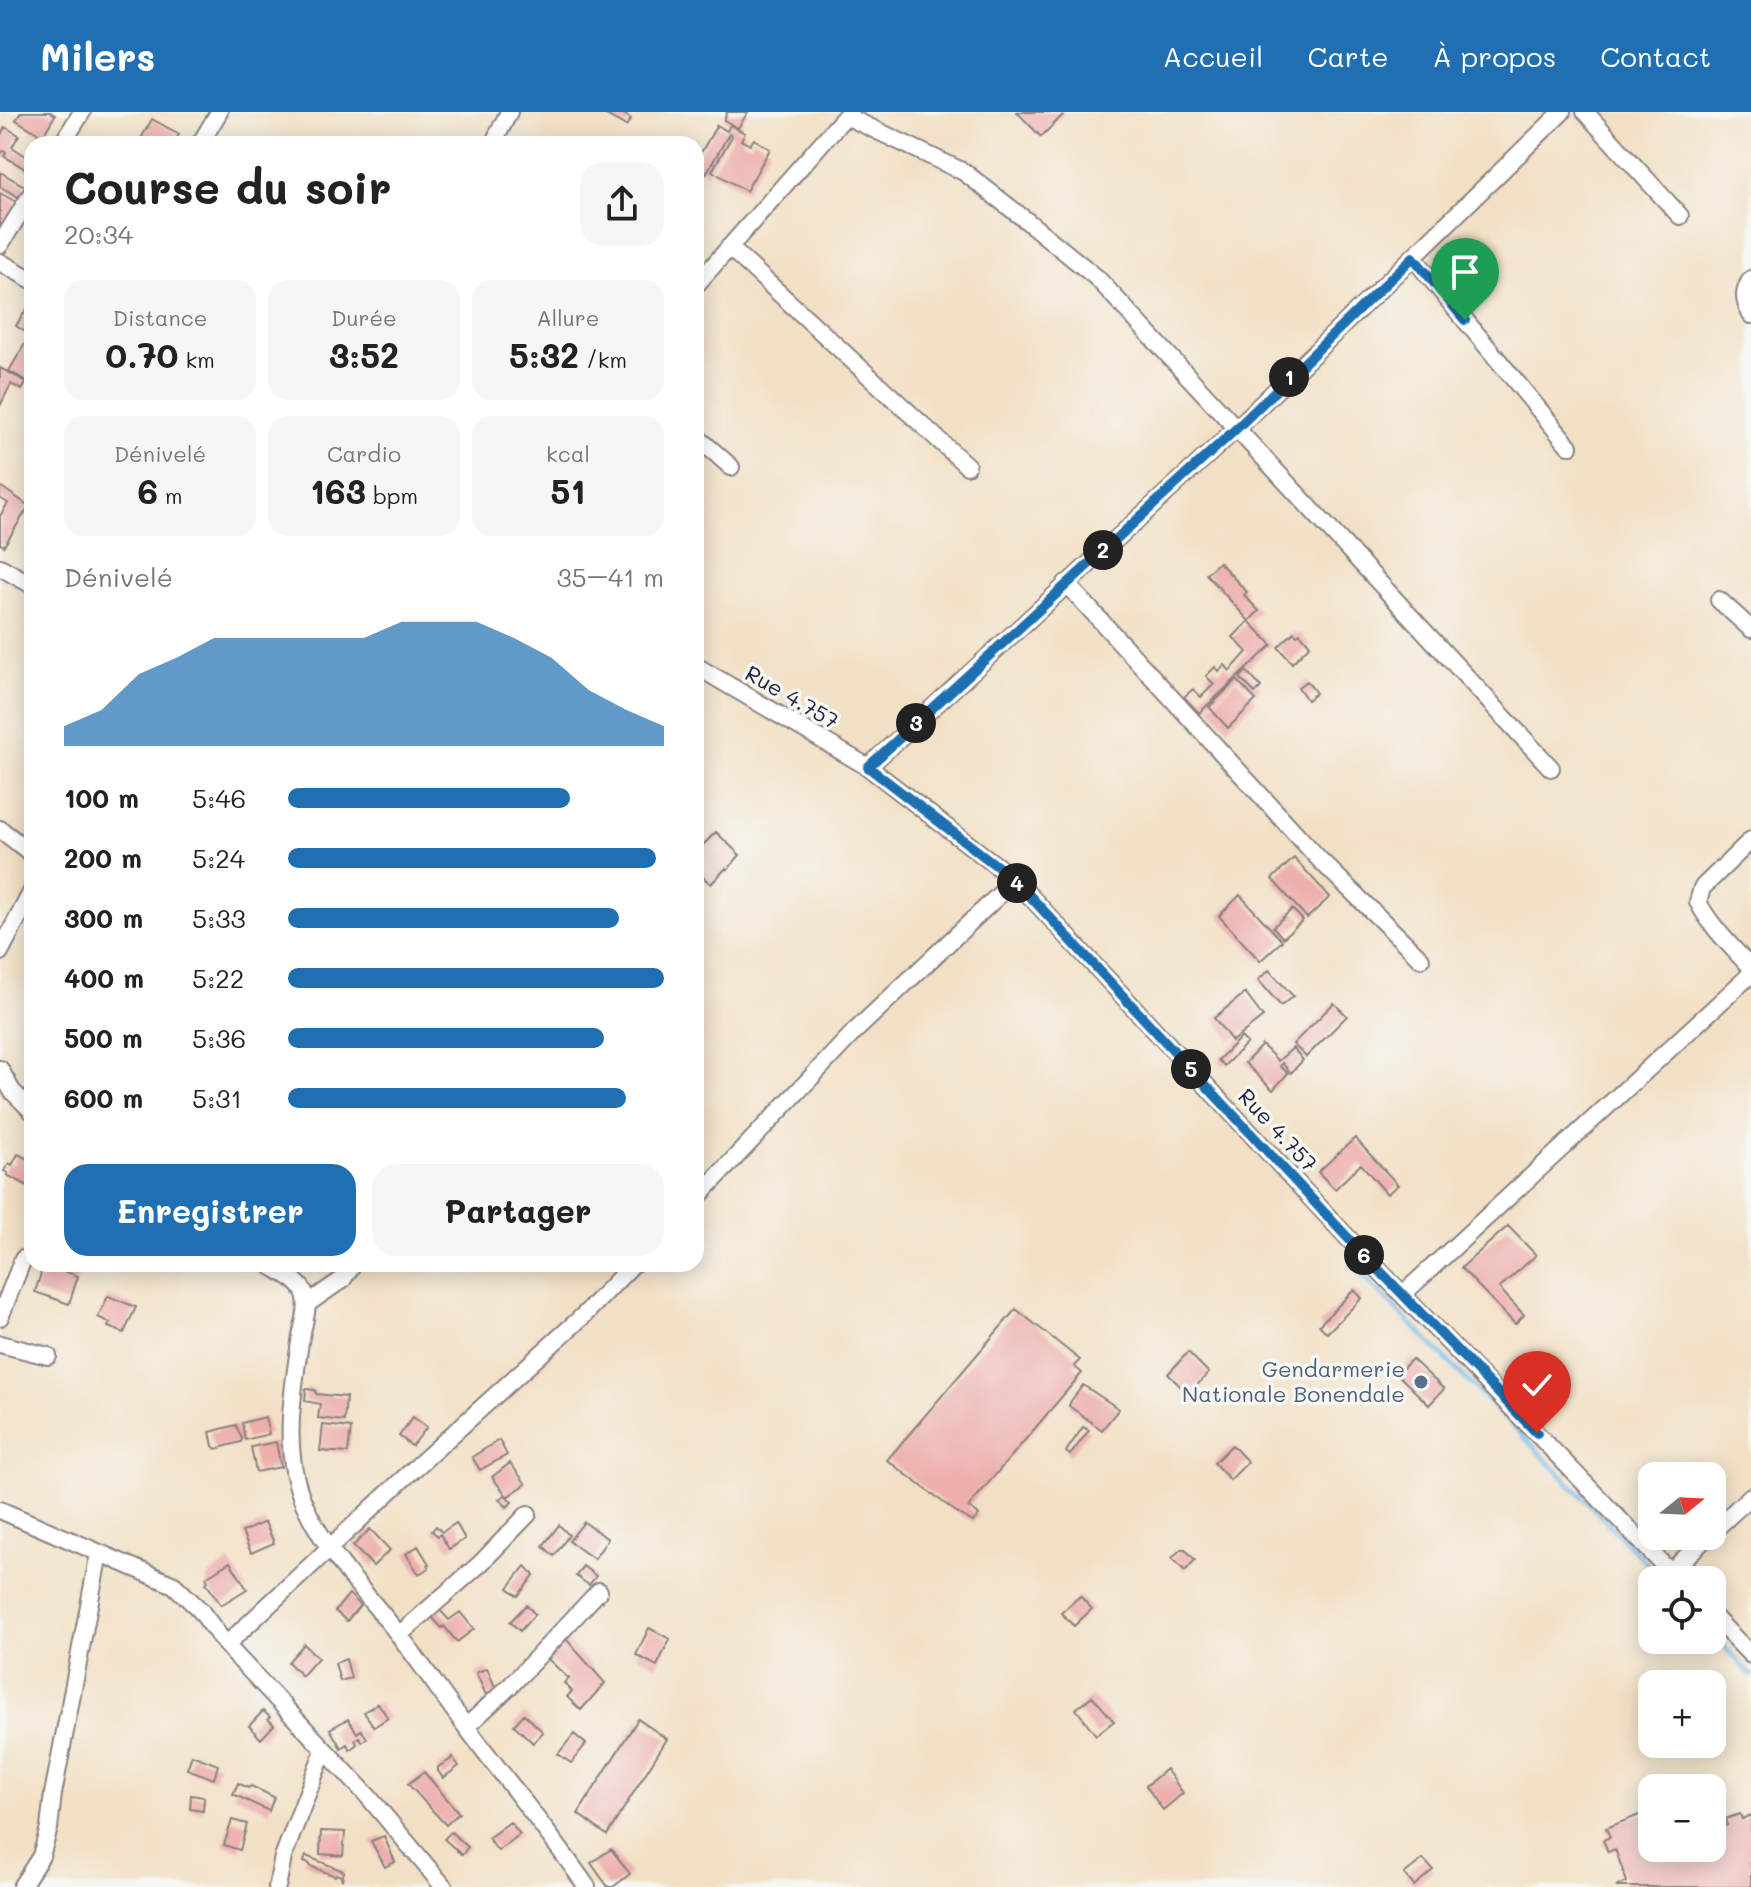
<!DOCTYPE html>
<html lang="fr">
<meta charset="utf-8">
<style>
body{margin:0;font-family:Mali,sans-serif;background:#f6f6f6;color:#222;height:100vh;display:flex;flex-direction:column;font-size:30px;white-space:nowrap}
*{box-sizing:border-box;margin:0}
p{font-size:26px;color:#767676}
.icon{flex:none;width:44px;height:44px;fill:none;stroke:currentColor;stroke-width:2;stroke-linecap:round;stroke-linejoin:round}
.map{position:relative;flex:1;overflow:hidden}
.details{position:absolute;left:24px;top:24px;width:680px;height:1136px;display:flex;flex-direction:column;background:#fff;border-radius:24px;box-shadow:0 4px 20px #0003}
.details>*{flex:none}
.needle{width:52px;rotate:72deg}
.fabs{position:absolute;left:1638px;top:1350px;display:grid;gap:16px}
.fabs a{display:grid;place-items:center;width:88px;height:88px;border-radius:16px;background:#fff;box-shadow:0 4px 20px #0003;font-size:40px}
.pin{position:absolute;display:grid;place-items:center;width:68px;height:68px;color:#fff;margin:-82px -34px;border-radius:50% 50% 50% 0;rotate:-45deg;box-shadow:0 0 8px #0007}
.pin .icon{rotate:45deg}
.km{position:absolute;width:40px;height:40px;margin:-20px;border-radius:50%;background:#222;color:#fff;font-size:22px;line-height:40px;text-align:center}
.round{display:grid;place-items:center;flex:none;width:84px;height:84px;border-radius:24px;background:#f6f6f6}
.summary{display:flex;align-items:center;justify-content:space-between;height:136px;padding:0 40px}
h1{font-size:44px;font-weight:700;line-height:60px}
.metrics{display:grid;grid-template-columns:repeat(3,1fr);gap:12px;height:136px;padding:8px 40px}
.metrics div{display:grid;align-content:center;border-radius:20px;background:#f6f6f6;text-align:center}
.metrics b{font-size:34px;font-weight:700}
.metrics small{font-size:22px;font-weight:400}
.metrics p{font-size:22px}
.chart{height:224px;padding:16px 40px}
.chart p{display:flex;justify-content:space-between}
.chart svg{width:100%;height:144px;margin-top:8px;fill:#1f6fb2;opacity:.7}
.primary-button{display:flex;gap:16px;margin-top:auto;padding:16px 40px}
.primary-button a{flex:1;height:92px;border-radius:24px;background:#1f6fb2;color:#fff;font-size:32px;font-weight:700;line-height:92px;text-align:center}
.primary-button a+a{background:#f6f6f6;color:#222}
ul{padding:0 40px;list-style:none;font-size:26px}
li{display:grid;grid-template-columns:128px 96px 1fr;align-items:center;height:60px}
li i{height:20px;border-radius:10px;background:#1f6fb2}
header{display:flex;align-items:center;gap:48px;box-sizing:border-box;height:112px;padding:0 40px;background:#1f6fb2;color:#fff}
header strong{font-size:38px}
nav{display:flex;gap:44px;margin-inline-start:auto;font-size:28px}
.map>svg:first-child{display:block}
</style>
<header>
<strong>Milers</strong>
<nav><a>Accueil</a><a>Carte</a><a>À propos</a><a>Contact</a></nav>
</header>
<div class="map">
<svg width="1751" height="1775" viewBox="0 0 1751 1775">
<rect width="100%" height="100%" fill="#f6f6f2"/>
<filter id="ink" filterUnits="userSpaceOnUse"><feTurbulence type="fractalNoise" baseFrequency=".0125" numOctaves="2"/><feDisplacementMap in="SourceGraphic" scale="16" xChannelSelector="R" yChannelSelector="G"/><feConvolveMatrix kernelMatrix="1 2 1 2 8 2 1 2 1" color-interpolation-filters="sRGB"/></filter>
<filter id="wash" filterUnits="userSpaceOnUse"><feTurbulence type="fractalNoise" baseFrequency=".006" numOctaves="4" result="noise"/><feDisplacementMap in="SourceGraphic" scale="32" xChannelSelector="R" yChannelSelector="G"/><feGaussianBlur stdDeviation="1.8" result="paint"/><feColorMatrix in="noise" values="0 0 0 0 0 0 0 0 0 0 0 0 0 0 0 0 0 1.4 0 .05"/><feComposite in="paint" operator="in"/></filter>
<g filter="url(#wash)">
<rect width="100%" height="100%" fill="#f2e0c5"/>
<g fill="none" stroke-linecap="round" stroke-linejoin="round">
<path stroke="#6fb9e7" stroke-width="5" d="M1351,1152L1520,1321L1663,1468
M1712,1521L1751,1563"/>
</g>
<g id="blocks">
<path fill="#edaeac" d="M21,0H50L55,3L43,24L16,8Z
M608,0H621L631,7L626,14L606,3Z
M727,0H748L738,16L724,8Z
M1017,0H1066L1041,25Z
M152,7L179,22L174,32H138Z
M717,13L727,19L730,13L745,21L741,28L750,33L754,27L770,37L746,79L712,59L732,24L729,22L706,62L696,55V49Z
M5,15L19,23L12,35L32,48V61L4,44L6,40L3,39L0,44V24Z
M0,60L26,75L20,86L0,75Z
M0,81L18,91L0,121Z
M26,198L32,202V261L27,269L9,259L30,223L16,214Z
M0,256L27,270L22,278L11,272L0,294Z
M0,374L29,394L4,434L0,432V404L8,391L0,386Z
M1219,450L1247,480L1244,483L1259,499L1249,509L1206,462Z
M1249,509L1272,533L1199,601L1184,585L1193,577L1201,585L1214,572L1206,564L1215,555L1219,559L1225,553L1230,559L1247,540L1233,525Z
M1294,520L1297,523L1300,521L1310,533L1292,551L1278,535Z
M1246,559L1261,575L1255,581L1240,566Z
M1237,568L1256,588L1228,616L1209,595Z
M1307,569L1316,581L1307,588L1298,575Z
M716,720L740,743L727,758L726,756L711,772L696,759V740Z
M1294,746L1330,785L1307,806L1272,767Z
M1240,783L1282,829L1260,849L1219,804Z
M1292,797L1303,808L1283,826L1273,815Z
M1269,858L1293,884L1281,894L1258,868Z
M1245,881L1263,905L1232,929L1214,906Z
M1334,891L1347,904L1306,945L1293,932Z
M1241,925L1247,931L1224,954L1218,948Z
M1262,933L1278,949L1293,936L1303,948L1291,961L1282,951L1280,954L1288,961L1273,978L1245,951Z
M1355,1026L1398,1073L1387,1082L1361,1052L1335,1077L1318,1060Z
M18,1042L32,1049V1076L7,1063L8,1061L4,1059L9,1051L12,1053Z
M1508,1114L1536,1143L1499,1176L1524,1203L1515,1212L1461,1156Z
M44,1152L78,1164L69,1192L35,1180Z
M1354,1178L1362,1186L1327,1221L1319,1213Z
M108,1184L136,1195L124,1221L108,1215L110,1211L98,1205Z
M1016,1197L1080,1248L1074,1254L1082,1261L968,1395L979,1403L973,1410L960,1403L887,1348Z
M1188,1240L1209,1261L1188,1282L1168,1262Z
M1412,1247L1444,1277L1429,1293L1397,1262Z
M1083,1273L1119,1297L1102,1318L1069,1294L1071,1289Z
M306,1277L315,1278L316,1282L346,1285L344,1309L318,1306L320,1292L305,1289Z
M265,1305L269,1322L245,1328L242,1311Z
M413,1305L427,1315L412,1334L399,1324Z
M236,1313L242,1327L241,1330L216,1337L213,1334L210,1320Z
M323,1313L351,1316L348,1341L320,1339Z
M1083,1315L1089,1318L1070,1343L1066,1340L1067,1338Z
M499,1328L507,1343L480,1358L472,1345Z
M276,1330L281,1355L256,1360L251,1335Z
M1232,1333L1248,1350L1230,1368L1214,1351Z
M510,1351L526,1372L507,1385L512,1390L507,1395L499,1387L506,1383L492,1365Z
M265,1410L274,1431L251,1441L242,1420Z
M584,1410L608,1427L594,1447L569,1429Z
M456,1411L465,1427L449,1437L440,1422L438,1424L432,1419L436,1414L442,1420Z
M559,1413L569,1423L554,1444L543,1434Z
M370,1417L390,1438L373,1454L353,1434Z
M418,1434L429,1452L427,1453L429,1456L419,1462L406,1442Z
M1181,1437H1185L1195,1448L1185,1459L1172,1446Z
M230,1450L247,1477L221,1493L206,1471L208,1469L206,1465Z
M525,1454L534,1463L518,1484L508,1476Z
M583,1454L596,1464L589,1473L576,1464Z
M349,1482L360,1493L347,1509L335,1499Z
M1080,1484L1092,1497L1074,1514L1061,1501Z
M526,1493L535,1502L520,1519L510,1510Z
M438,1496L449,1508L460,1500L474,1517L457,1530L444,1514L442,1516L431,1504Z
M649,1516L670,1527L657,1554L636,1543Z
M566,1527L605,1571L581,1598L567,1585L572,1579L564,1571L570,1565L568,1566L548,1547Z
M304,1532L318,1546L302,1564L288,1550Z
M346,1547L351,1566L340,1569L335,1551Z
M487,1556L498,1582L491,1585L490,1581L486,1583L476,1561Z
M1092,1584L1114,1609L1096,1623L1076,1597Z
M378,1591L388,1606L374,1615L364,1600Z
M263,1599L270,1605L268,1607L274,1613L261,1627L249,1614Z
M524,1602L543,1620L533,1631L514,1613Z
M348,1607L357,1621L361,1618L367,1626L362,1630L359,1625L355,1628L357,1632L350,1638L347,1632L341,1636L330,1617Z
M638,1607L667,1627L607,1723L578,1702Z
M574,1622L586,1632L571,1651L558,1642Z
M192,1643L218,1653L214,1667L187,1657Z
M452,1645L459,1654L443,1666L438,1659V1655L450,1648Z
M1166,1657L1183,1681L1163,1698L1146,1674Z
M424,1660L459,1701L446,1713L408,1672Z
M238,1671L248,1676L251,1674L274,1685L269,1699L233,1682Z
M191,1683L204,1685L203,1699L190,1697Z
M1647,1700L1652,1712V1736H1658L1663,1749L1696,1736H1712V1700L1718,1716L1727,1713L1725,1707L1740,1702L1742,1707L1751,1703V1775H1616L1627,1770L1615,1737L1608,1740L1603,1728L1610,1725L1606,1716Z
M232,1708L247,1712L240,1738L224,1733Z
M510,1710L520,1722L498,1739L488,1726Z
M321,1719L345,1720L343,1744L320,1742Z
M451,1720L468,1735L462,1743L444,1727Z
M384,1724L395,1750L385,1755L371,1729Z
M611,1737L630,1762L613,1775H608L591,1751Z
M306,1744L344,1759L342,1768L341,1764L336,1762L335,1764L310,1754V1752L304,1750Z
M1423,1747L1433,1758L1414,1774L1404,1762Z"/>
</g>
</g>
<g filter="url(#ink)">
<use href="#blocks" fill-opacity="0" stroke="#8a8180" stroke-width="2"/>
<g fill="none" stroke-linecap="round" stroke-linejoin="round">
<g stroke="#8a8180" stroke-width="20">
<path id="minor" d="M1585,0L1680,104
M846,4L964,60L1027,109L1097,166L1551,656
M62,32L82,0
M200,32L219,0
M493,32L509,0
M0,133L32,81
M729,135L967,354
M1413,145L1569,334
M0,150L32,168
M1751,167C1742,181 1744,189 1751,203
M696,173L849,0
M696,324L731,355
M0,455L32,473
M1066,471L1320,748L1421,847
M1719,488L1751,517
M696,554L868,655L1015,768L1347,1125L1678,1468
M868,655L1236,317L1562,0
M0,717L32,742
M1751,728L1702,776L1698,790C1711,815 1732,835 1751,856
M0,840L32,779
M0,957L12,979L32,999
M696,1087L855,919L1015,768
M268,1152C280,1160 300,1168 305,1182C310,1197 302,1215 300,1230C292,1284 281,1344 306,1396C328,1443 367,1482 399,1523C422,1553 444,1585 467,1616C507,1669 549,1720 587,1775
M1403,1182L1751,862
M307,1192L343,1167L353,1152
M0,1205L23,1147
M0,1232L48,1244
M0,1398L174,1473L200,1498L226,1533
M1712,1420L1751,1384
M1670,1460L1708,1424
M1712,1503L1751,1543
M399,1523L481,1451L528,1402
M466,1615L512,1572L599,1479
M21,1775L41,1744L49,1716L53,1682L99,1441
M277,1775L283,1745L324,1638
M444,1775L367,1683L226,1533L403,1367L583,1204L633,1152"/>
</g>
<use href="#minor" stroke="#fff" stroke-width="16"/>
</g>
</g>
<g fill="none" stroke-linecap="round" stroke-linejoin="round" filter="url(#ink)">
<g stroke="#fff" stroke-width="16">
<path id="route" d="M1465,208L1413,145L1236,317L868,655L1015,768L1347,1125L1537,1321"/>
</g>
<use href="#route" stroke="#1f6fb2" stroke-width="10"/>
</g>
<circle fill="#5c6f8a" stroke="#f6f6f2" stroke-width="3" cx="1421" cy="1270" r="8"/>
<g text-anchor="middle" stroke-width="7" stroke-linejoin="round" paint-order="stroke">
<g font-size="22" fill="#22223b" stroke="#f6f6f2">
<text transform="translate(792 585) rotate(30)" y="8">Rue 4.757</text>
<text transform="translate(1278 1018) rotate(47)" y="8">Rue 4.757</text>
</g>
<g font-size="22" fill="#4e5e75" stroke="#f6f6f2" text-anchor="end">
<text x="1405" y="1265">Gendarmerie<tspan x="1405" dy="25">Nationale Bonendale</tspan></text>
</g>
</g>
</svg>
<div class="fabs">
<a><svg class="needle" viewBox="-14 -14 28 28"><path d="M0-13l5 13h-10z" fill="#e53935"/><path d="M0 13l5-13h-10z" fill="#767676"/></svg></a>
<a><svg class="icon" aria-label="locate" viewBox="0 0 24 24"><circle cx="12" cy="12" r="6"/><path d="M12 2v4M12 18v4M2 12h4M18 12h4"/></svg></a>
<a>+</a>
<a>−</a>
</div>
<div class="pin" style="left:1465px;top:208px;background:#1e9e55"><svg class="icon" aria-label="arrive" viewBox="0 0 24 24"><path d="M6 21V4h12l-3 4 3 4H6"/></svg></div>
<div class="pin" style="left:1537px;top:1321px;background:#d93025"><svg class="icon" aria-label="check" viewBox="0 0 24 24"><path d="M5 12l5 5 9-10"/></svg></div>
<b class="km" style="left:1289px;top:265px">1</b>
<b class="km" style="left:1103px;top:438px">2</b>
<b class="km" style="left:916px;top:611px">3</b>
<b class="km" style="left:1017px;top:771px">4</b>
<b class="km" style="left:1191px;top:957px">5</b>
<b class="km" style="left:1364px;top:1143px">6</b>
<section class="details">
<div class="summary"><div><h1>Course du soir</h1><p>20:34</p></div><a class="round"><svg class="icon" aria-label="share" viewBox="0 0 24 24"><path d="M12 15V3M7 8l5-5 5 5M5 13v7h14v-7"/></svg></a></div>
<div class="metrics">
<div><p>Distance</p><b>0.70<small> km</small></b></div>
<div><p>Durée</p><b>3:52</b></div>
<div><p>Allure</p><b>5:32<small> /km</small></b></div>
</div>
<div class="metrics">
<div><p>Dénivelé</p><b>6<small> m</small></b></div>
<div><p>Cardio</p><b>163<small> bpm</small></b></div>
<div><p>kcal</p><b>51</b></div>
</div>
<div class="chart"><p><span>Dénivelé</span>35–41 m</p>
<svg viewBox="0 0 160 44" preserveAspectRatio="none"><path d="M0 44V38L10 33L20 22L30 17L40 11L50 11L60 11L70 11L80 11L90 6L100 6L110 6L120 11L130 17L140 27L150 33L160 38V44z"/></svg>
</div>
<ul>
<li><b>100 m</b>5:46<i style="width:75%"></i></li>
<li><b>200 m</b>5:24<i style="width:98%"></i></li>
<li><b>300 m</b>5:33<i style="width:88%"></i></li>
<li><b>400 m</b>5:22<i style="width:100%"></i></li>
<li><b>500 m</b>5:36<i style="width:84%"></i></li>
<li><b>600 m</b>5:31<i style="width:90%"></i></li>
</ul>
<div class="primary-button"><a>Enregistrer</a><a>Partager</a></div>
</section>
</div>
